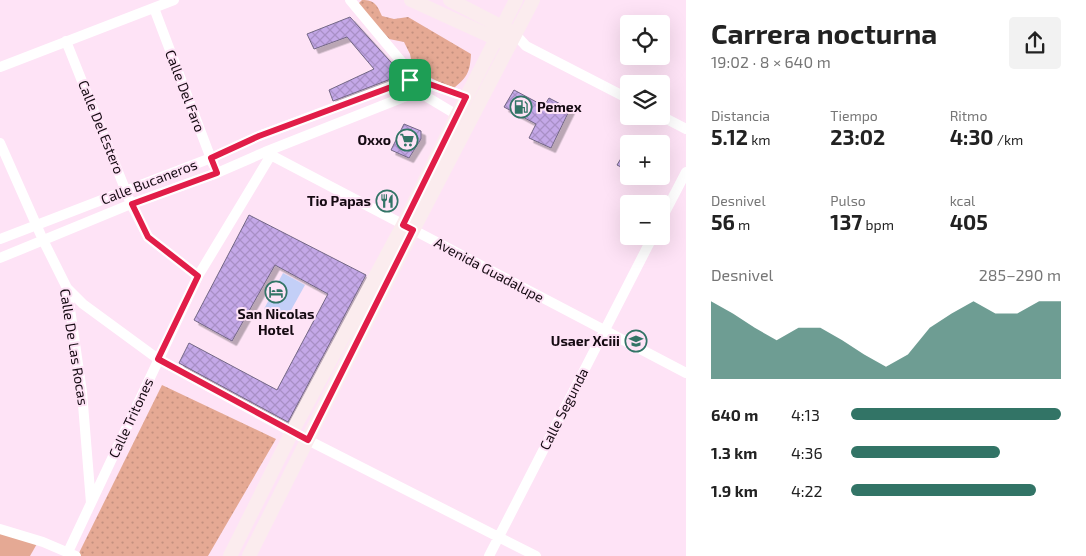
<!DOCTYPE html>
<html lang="es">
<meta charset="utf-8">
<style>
body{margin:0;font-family:"Exo 2",sans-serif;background:#f2f2f2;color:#222;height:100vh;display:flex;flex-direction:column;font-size:19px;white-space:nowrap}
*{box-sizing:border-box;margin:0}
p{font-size:16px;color:#767676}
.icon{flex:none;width:28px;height:28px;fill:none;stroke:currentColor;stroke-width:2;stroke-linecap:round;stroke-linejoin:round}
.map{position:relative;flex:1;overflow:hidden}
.drawer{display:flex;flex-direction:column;background:#fff;width:400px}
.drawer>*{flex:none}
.buttons{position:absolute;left:620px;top:15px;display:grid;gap:10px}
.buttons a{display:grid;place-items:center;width:50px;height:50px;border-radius:5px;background:#fff;box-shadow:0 5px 20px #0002;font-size:25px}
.pin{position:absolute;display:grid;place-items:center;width:42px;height:42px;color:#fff;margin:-21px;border-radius:10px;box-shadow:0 2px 8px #0006}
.round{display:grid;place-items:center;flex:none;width:52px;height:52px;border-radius:5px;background:#f2f2f2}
.headline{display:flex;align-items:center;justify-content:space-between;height:85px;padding:0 25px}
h1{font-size:28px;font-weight:700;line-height:38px}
.stats{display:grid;grid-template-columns:repeat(3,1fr);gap:8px;height:85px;padding:5px 25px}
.stats div{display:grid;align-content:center}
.stats b{font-size:21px;font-weight:700}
.stats small{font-size:14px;font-weight:400}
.stats p{font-size:14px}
.chart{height:140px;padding:10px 25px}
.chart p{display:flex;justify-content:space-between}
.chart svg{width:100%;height:90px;margin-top:5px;fill:#327466;opacity:.7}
ul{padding:0 25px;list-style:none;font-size:16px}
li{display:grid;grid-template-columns:80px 60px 1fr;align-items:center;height:38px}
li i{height:12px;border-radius:6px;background:#327466}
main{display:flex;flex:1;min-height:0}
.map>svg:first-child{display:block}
</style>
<main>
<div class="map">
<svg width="686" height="556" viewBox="0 0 686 556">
<defs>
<pattern id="green-dots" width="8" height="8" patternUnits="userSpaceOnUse" patternTransform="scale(1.25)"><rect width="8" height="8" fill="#e5a994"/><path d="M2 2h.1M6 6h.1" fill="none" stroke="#c4907f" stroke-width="1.8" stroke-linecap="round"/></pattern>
<pattern id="building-cross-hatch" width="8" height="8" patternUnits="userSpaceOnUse" patternTransform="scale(1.25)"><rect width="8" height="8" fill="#c4a8e8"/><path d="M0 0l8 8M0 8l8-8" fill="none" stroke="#a88fc6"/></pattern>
<filter id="shadow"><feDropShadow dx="4.5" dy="4.5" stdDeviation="0" flood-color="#0004"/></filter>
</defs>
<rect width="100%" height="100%" fill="#fee3f6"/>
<path fill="url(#green-dots)" d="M362,0C375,0 377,5 382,16L394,19L408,17L471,54C470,73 467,77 453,89L413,69L410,54L404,42L389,39L358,4Z
M162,385L276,439L208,556H80L78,555Z"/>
<path fill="#e5a994" d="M0,531L38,542L30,556H0Z"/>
<path fill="#c3cff7" d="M283,273L305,285L285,321L264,309Z"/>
<path fill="url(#building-cross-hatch)" stroke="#736785" filter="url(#shadow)" d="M350,17L398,70L396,77L333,101L329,90L374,69L347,37L314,49L307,34Z
M514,90L544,106L549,98L570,109L551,148L529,138L536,124L504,107Z
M404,124L421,131V139L409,158L391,150Z
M629,145V171L617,165Z
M249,215L366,275L288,422L179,363L189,343L277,390L328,294L275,265L232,341L194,320Z"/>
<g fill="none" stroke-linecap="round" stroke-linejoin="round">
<path stroke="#fff" stroke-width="10" d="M350,0L405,66L410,79
M154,8L213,164
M515,34L526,46L629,99
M66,41L131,204L148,237L198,276
M0,67L174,0
M661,116L686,129
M0,143L43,240L67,288L82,392L91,503
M265,152L686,373
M661,220L686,172
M0,239L211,158L259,136L410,79L418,80L466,97
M0,258L131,204L217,173L265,152L414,93L422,94L457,115
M67,288L83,304L158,359L292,432L536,556
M0,529L43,542L76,556
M68,552L198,276L271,155
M489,556L653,236"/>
<path stroke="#fbecee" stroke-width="14" d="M411,0L503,42
M450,0L508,30
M230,556L292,432L403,225L457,115L516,0
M249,556L413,230L533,0"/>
</g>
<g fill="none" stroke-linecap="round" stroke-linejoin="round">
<g stroke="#fff" stroke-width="10">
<path id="route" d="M410,80H418L466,97L403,225L413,230L308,440L158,359L198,276L148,237L132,204L217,173L211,158L259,136Z"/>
</g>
<use href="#route" stroke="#e11d48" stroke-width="6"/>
</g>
<defs>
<g id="fuel-ring" transform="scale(1.125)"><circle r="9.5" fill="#fee3f6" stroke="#327466" stroke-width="1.5"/><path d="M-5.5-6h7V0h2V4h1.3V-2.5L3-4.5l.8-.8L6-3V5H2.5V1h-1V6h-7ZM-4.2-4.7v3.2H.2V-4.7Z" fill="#327466"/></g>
<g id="supermarket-ring" transform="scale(1.125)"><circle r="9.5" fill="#fee3f6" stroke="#327466" stroke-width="1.5"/><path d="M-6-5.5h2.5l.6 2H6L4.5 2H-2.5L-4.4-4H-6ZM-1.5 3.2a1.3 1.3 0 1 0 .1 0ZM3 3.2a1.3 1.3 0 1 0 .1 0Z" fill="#327466"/></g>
<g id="restaurant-ring" transform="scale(1.125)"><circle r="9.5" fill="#fee3f6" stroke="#327466" stroke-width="1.5"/><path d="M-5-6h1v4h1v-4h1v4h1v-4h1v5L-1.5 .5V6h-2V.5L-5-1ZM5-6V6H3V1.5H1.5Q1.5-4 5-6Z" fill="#327466"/></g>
<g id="hotel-ring" transform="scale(1.125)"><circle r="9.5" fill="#fee3f6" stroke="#327466" stroke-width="1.5"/><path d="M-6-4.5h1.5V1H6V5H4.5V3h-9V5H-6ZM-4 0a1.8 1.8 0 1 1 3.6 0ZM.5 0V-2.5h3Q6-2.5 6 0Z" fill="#327466"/></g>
<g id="school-ring" transform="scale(1.125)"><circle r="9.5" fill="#fee3f6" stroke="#327466" stroke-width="1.5"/><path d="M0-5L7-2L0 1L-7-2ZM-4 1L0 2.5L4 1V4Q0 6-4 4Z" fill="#327466"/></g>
</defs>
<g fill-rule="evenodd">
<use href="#fuel-ring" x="521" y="107"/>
<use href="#supermarket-ring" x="407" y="140"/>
<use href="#restaurant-ring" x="387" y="201"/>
<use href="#hotel-ring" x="276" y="292"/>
<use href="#school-ring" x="636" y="341"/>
</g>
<g text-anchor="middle" stroke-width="4" stroke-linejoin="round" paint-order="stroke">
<g font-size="14" fill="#150a12" stroke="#fee3f6">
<text transform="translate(185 91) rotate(69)" y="5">Calle Del Faro</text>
<text transform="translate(101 127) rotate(68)" y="5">Calle Del Estero</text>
<text transform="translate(149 182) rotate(-21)" y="5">Calle Bucaneros</text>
<text transform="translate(489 270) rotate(28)" y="5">Avenida Guadalupe</text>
<text transform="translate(74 347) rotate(81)" y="5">Calle De Las Rocas</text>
<text transform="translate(564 409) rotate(-63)" y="5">Calle Segunda</text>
<text transform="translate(131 418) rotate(-65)" y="5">Calle Tritones</text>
</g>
<g font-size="14" font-weight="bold" fill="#150a12" stroke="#fee3f6" text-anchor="end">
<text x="537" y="112" text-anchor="start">Pemex</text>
<text x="391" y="145">Oxxo</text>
<text x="371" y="206">Tio Papas</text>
<text x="276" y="319" text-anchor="middle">San Nicolas<tspan x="276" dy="16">Hotel</tspan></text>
<text x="620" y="346">Usaer Xciii</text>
</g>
</g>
</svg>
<div class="buttons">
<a><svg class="icon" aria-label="locate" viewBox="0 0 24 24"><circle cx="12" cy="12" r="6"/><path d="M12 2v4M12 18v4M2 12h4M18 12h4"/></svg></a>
<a><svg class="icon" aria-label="layers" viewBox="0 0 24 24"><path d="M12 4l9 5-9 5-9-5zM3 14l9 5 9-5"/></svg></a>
<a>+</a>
<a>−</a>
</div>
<div class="pin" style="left:410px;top:80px;background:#1e9e55"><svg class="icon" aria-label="arrive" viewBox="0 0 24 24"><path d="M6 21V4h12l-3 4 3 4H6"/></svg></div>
</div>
<section class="drawer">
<div class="headline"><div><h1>Carrera nocturna</h1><p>19:02 · 8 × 640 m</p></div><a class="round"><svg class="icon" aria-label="share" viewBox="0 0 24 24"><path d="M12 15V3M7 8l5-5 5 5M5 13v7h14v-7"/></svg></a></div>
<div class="stats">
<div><p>Distancia</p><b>5.12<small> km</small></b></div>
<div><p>Tiempo</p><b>23:02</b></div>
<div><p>Ritmo</p><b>4:30<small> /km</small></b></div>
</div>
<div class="stats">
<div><p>Desnivel</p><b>56<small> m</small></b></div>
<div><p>Pulso</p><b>137<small> bpm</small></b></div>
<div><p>kcal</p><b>405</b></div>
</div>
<div class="chart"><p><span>Desnivel</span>285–290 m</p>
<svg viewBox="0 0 160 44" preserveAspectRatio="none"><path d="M0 44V6L10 12L20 19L30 25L40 19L50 19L60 25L70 32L80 38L90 32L100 19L110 12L120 6L130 12L140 12L150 6L160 6V44z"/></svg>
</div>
<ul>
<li><b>640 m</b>4:13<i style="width:100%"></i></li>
<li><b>1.3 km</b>4:36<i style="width:71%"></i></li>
<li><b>1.9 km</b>4:22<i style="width:88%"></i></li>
</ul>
</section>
</main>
